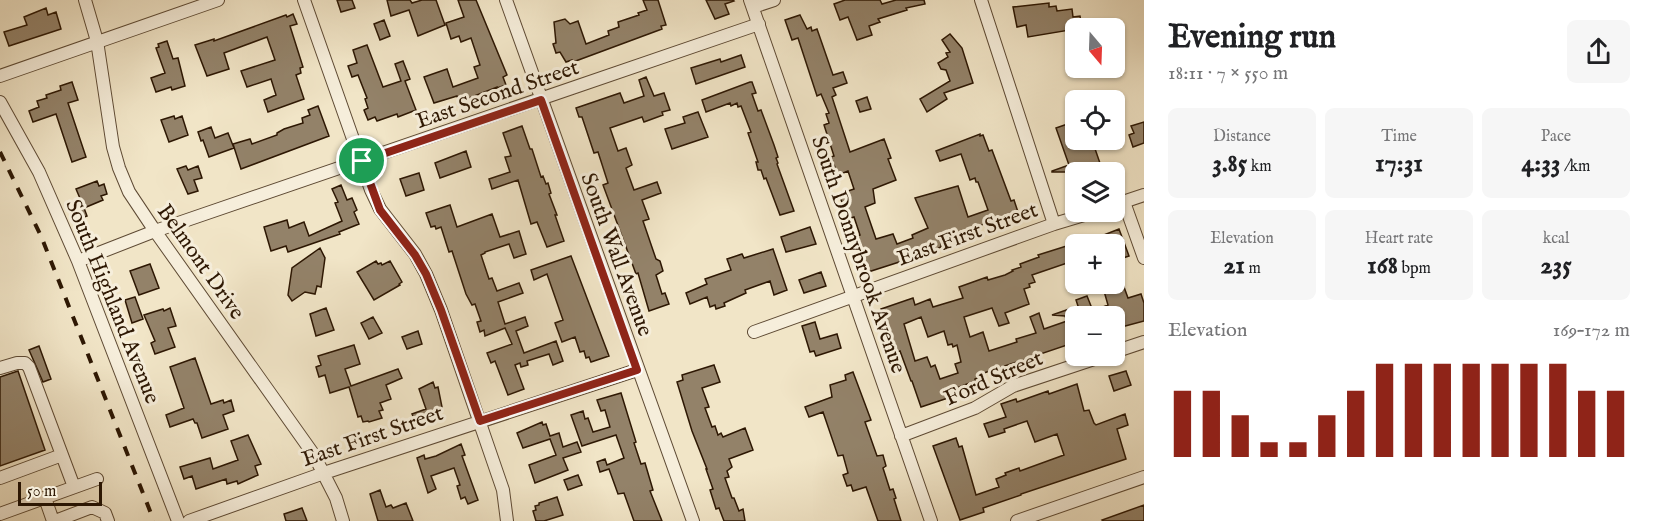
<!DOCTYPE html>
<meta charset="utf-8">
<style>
body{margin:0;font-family:"IM FELL English",serif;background:#f6f6f6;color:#202124;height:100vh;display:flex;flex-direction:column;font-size:22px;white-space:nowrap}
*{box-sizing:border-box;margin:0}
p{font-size:20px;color:#757577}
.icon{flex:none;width:33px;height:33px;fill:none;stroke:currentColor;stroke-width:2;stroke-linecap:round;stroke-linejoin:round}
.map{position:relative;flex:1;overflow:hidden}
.panel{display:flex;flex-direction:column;background:#fff;width:510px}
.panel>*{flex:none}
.needle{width:39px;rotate:161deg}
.tools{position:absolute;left:1065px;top:18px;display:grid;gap:12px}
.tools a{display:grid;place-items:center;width:60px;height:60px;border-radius:9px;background:#fff;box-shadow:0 2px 4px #0004;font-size:30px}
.scale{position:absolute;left:18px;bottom:15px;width:84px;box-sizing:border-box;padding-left:6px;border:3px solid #2d1703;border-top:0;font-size:16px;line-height:21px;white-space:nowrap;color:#2d1703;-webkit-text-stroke:4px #f6eedb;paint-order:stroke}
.pin{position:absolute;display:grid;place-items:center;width:51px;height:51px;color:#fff;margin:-26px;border:3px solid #fff;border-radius:50%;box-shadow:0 2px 6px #0007}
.round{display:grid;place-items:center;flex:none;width:63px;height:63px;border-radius:9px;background:#f6f6f6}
.head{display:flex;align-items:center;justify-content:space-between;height:102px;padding:0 24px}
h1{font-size:33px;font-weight:700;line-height:45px}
.metrics{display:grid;grid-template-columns:repeat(3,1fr);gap:9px;height:102px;padding:6px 24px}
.metrics div{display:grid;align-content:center;border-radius:9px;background:#f6f6f6;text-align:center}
.metrics b{font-size:26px;font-weight:700}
.metrics small{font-size:16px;font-weight:400}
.metrics p{font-size:16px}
.chart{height:168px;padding:12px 24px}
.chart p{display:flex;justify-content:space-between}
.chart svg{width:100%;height:108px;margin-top:6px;stroke:#8f2418;stroke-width:6}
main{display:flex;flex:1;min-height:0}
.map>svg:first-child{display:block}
</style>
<main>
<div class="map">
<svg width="1144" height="521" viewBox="0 0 1144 521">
<rect width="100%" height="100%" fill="#f1e5c7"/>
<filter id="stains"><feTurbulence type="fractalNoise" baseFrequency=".00333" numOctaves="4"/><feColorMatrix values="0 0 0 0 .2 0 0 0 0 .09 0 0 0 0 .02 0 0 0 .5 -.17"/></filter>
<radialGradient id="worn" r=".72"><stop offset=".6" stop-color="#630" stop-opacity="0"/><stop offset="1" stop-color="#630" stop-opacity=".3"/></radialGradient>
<path fill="#938269" stroke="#2d1703" stroke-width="1.5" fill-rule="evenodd" d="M337,0H352L355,8L341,12Z
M387,0H410L412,3L422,0H436L445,25L418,36L409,10L391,16Z
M458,0H476L507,75L503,77L506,85L497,88V87L459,102L457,96L434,103L424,77L447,69L453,87L478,78L474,67L480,65L471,38L461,42L459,36L451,39L446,23L464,17Z
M643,0H658L666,25L661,26L662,29L573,62L572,60L566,62L560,52L556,53L553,44L556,43L554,22L565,19L570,24L578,21L586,44L609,35L608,31L619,27L618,22L639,15L638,13L647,10Z
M706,0H733L734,1L725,4L729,14L715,19Z
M845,0H880L882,4L896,0H924L925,4L906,8L907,10L878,19L880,22L869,26L872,35L857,40L848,17L840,20L834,4Z
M1049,3V7L1056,6L1057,11L1072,9L1073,17L1080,16L1082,28L1028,37L1026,25L1017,27L1013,7Z
M46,8L48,15L56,12L61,29L9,46L4,32L27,25L24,17Z
M293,14L297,24L290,26L303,67L300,68L301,73L296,75L304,99L268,112L264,100L276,95L271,79L247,87L241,71L275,60L267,37L224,53L229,69L207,76L195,45L214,39V41L286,15L287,17Z
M800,15L807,29L811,27L812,31L817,29L833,75L843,72L847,83L833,88L836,95L832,97L850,152L884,139L891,158L888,159L896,180L873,189L875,203L865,207L876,239L893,234L897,244L913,238L912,235L928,228L915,198L958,186L968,217L988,210L978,182H976L975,178L970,180L961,154L940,161L936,151L980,134V136L983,135L989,151L992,150L1011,201L1014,200L1018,212L950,236L952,241L941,244V247L921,255L865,273L852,238L860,235L854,217L848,219L839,194L854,189L848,171L838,175L831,157L834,156L824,125L829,123L826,114L829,113L821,94L817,96L798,38L792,40L785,20Z
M384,20L390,36L380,40L374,24Z
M950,34L962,48L973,83L944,93L947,99L927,112L920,99L950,81L946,70L941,69L938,63L948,57L946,53L950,52L942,40Z
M167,41L173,59L178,58L185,86L172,90L171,87L156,92L151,78L165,73L156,48L159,47L158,44Z
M367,45L383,87L401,81L395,64L403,61L410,79L405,81L416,110L398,117L397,114L377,121L375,117L368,120L364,110L368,108L365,99L367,98L358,75L352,77L348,66L357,63L353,50Z
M741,55L745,67L696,84L691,68L720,59L721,62Z
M646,77L654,96L664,93L670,110L662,112L663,115L644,122L642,117L610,128L618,151L626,148L632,165L626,168L634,190L657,182L661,193L642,200L649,219L643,221L656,259L660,261L663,271L656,275L662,294L665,293L669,304L649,311L638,273L636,274L603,185L608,183L598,152L594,153L582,117H579L576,108L620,93L624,103L644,96L639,80Z
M72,82L78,100L68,103L86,157L72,162L56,114L33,122L29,111L39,107L37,101L47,98L46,95L61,90L60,86Z
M750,82H752L756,93L752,94L758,111L761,110L774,145L778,157L776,158L778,163L777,164L794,211L780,215L766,178L764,179L761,170H758L756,162H758L748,133L751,132L741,106L738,107L737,103L731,106L730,103L706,112L702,100Z
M867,97L871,109L860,112L856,101Z
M318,106L329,136L241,169L233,144L250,139L252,144L277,135V133L284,129L303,123L302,118L310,115L308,110Z
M698,112L708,137L672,149L665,129L685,123L683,117Z
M174,116L175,119L182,116L188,135L169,142L161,120Z
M1076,121V140H1092L1103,172H1052V171L1069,165L1056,128Z
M1144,122V143L1133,147L1129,135L1134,133L1131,126Z
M522,126L530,149H532L541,177L543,176L546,184L548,183L551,193L549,194L557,215H555L564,241L547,247L537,222L531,224L518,180L492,189L489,179L510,172L505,157L511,156L503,133Z
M211,127L215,138L228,133L234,148L209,157L203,140L201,141L198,132Z
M466,151L471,167L440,178L435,163Z
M186,166L188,170L198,166L202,178L194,180L198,191L188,194L177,169Z
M419,173L424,190L406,196L400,179Z
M97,181L99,186L104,184L107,194L101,196L103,200L84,208L87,216L78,219L73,207L82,203L76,189Z
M341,185L347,200L352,198L357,210L354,212L359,224L339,232L340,234L288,252L286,246L271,251L264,227L287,220L289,228L304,222L309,236L342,221L335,203L338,202L332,189Z
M450,205L457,227L492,214L500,237L519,231L526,254L514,258L509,244L485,252V253L481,255L489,279L492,278L497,291L519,283L523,293L498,302L505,324L525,317L528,326L516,331L524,353L556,341L563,361L553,365L549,354L527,361L528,365L521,367L520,363L515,365L524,389L508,395L495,361L491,363L487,353L512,344L505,328L485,336L484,330L480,332L477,322L481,321L475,304L472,305L466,294L452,251L449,252L441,227L436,229L435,226L431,227L426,213Z
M810,227L816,244L786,252L781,237Z
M1119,229L1129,256L1114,261V244H1081Z
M1076,243V260L1032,275L1035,282L1029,284L1030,287L1024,289L1029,304L1005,313L1009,323L999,326L992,308L964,317L970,337L983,332L989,351L1017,342L1016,339L1036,333L1030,317L1039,313L1044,329L1067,321L1065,316L1052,315L1078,306L1076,300L1087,296L1093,311L1108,305L1102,284H1114L1116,265L1128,298L1141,294L1144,303V321L1114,329V316H1076V342L984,373L982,376L975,379V381L946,392L948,398L921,407L912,381H911L900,351L897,352L881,309L913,298L915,305L930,299L933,307L963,298L959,287L987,277L988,280L1005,275L1013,271L1012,270L1021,267L1020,264L1039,257L1038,255ZM921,317L928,337L944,331L948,345L952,344L953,347L957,345L961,362L955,364L958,373L940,379L935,365L931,367L927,357L915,361L904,324Z
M320,248L325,258L321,287L317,286L315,294L305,292L292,301L288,295L292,268Z
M773,249L787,290L774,295L770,281L745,290L746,293L724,303L725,306L716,309L715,305L710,307L707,297L690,304L686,293L707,284L705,279L731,270L727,259L742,254L744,258Z
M571,256L609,356L591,362L589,357L586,358L584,351L580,352L575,337L562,342L555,323L563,320L547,274L534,280L531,270Z
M376,261L378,264L381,263L382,265L390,261L402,282L399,284L400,285L374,300L357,272Z
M150,264L159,288L139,295L130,271Z
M821,272L826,286L804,293L799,280Z
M135,297L143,319L132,323L125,300Z
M170,308L176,326L168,328L175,347L155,354L151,343L155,341L144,315L163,309L164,311Z
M326,308L334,330L316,336L310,314Z
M373,317L382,333L369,339L361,323Z
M815,322L820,339L837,334L841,348L816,356L814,351L810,352L802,326Z
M418,331L422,344L407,349L402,337Z
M354,345L360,364L345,369L351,386L398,369L402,378L386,385L391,399L380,403L383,410L379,411L382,418L369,422L368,421L363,422L361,416L358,417L349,387L330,393L325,375L319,377L316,367L321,365L318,356Z
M39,346L51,379L43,382L29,350Z
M195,358L211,404L223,400L224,403L231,400L234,411L223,415L228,429L202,438L197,423H195L193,419L170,427L166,415L184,408L170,367Z
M714,365L720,382L702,388L709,407L705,408L712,427L715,426L718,435L721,433L723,437L745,428L753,450L729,459L732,467L727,471L729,477L725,478L732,498H734L739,511L743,509L745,521H724L719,508L716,509L710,490L713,489L706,469H707L692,431L677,382L683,380L682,375Z
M18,371L45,450L0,466V377Z
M1126,371L1131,385L1114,391L1109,376Z
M853,372L871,420L865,422L877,456L883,455L886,466L883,468L890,490L893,489L896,498L894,499L901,521H878L866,487L853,491L851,485L847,486L843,475L848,473L843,455L838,456L823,412L809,417L805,407L832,397L830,385L846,380L845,375Z
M433,382L435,388L438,387L442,407L428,412L430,418L416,423L412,414L426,409L419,389Z
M1077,384L1084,411L1089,410L1094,423L1096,425L1125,414L1128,425L1117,429L1126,459L1021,494V495L983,508L984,512L960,520L933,446L956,438L959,447L962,446L976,495L999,487L996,479L1006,475L1005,473L1019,468L1020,471L1064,455L1057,434L1035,442L1027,421L1004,429L1005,432L989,437L984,424L1006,417L1001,404L1016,399L1017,402L1048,391L1049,394Z
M621,393L636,442L634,443L641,464L645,463L653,490L650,491L662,521H634L624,493L618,494L609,469L600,472L597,462L605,459L607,465L624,458L616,435L582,446L571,415L583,411L585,419L588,418L593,432L610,427L605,410L601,411L597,400Z
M542,422L543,425L546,424L550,436L559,433L563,447L577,442L581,452L563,458L568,470L535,483L529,465L556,455L550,439L523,448L517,433Z
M248,435L261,464L255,466L258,475L238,484L237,481L227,484L226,479L196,489L192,476L184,479L180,467L210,458L213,469L238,460L231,441Z
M461,444L465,455L462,456L478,500L468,504L465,497L461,499L457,486L460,485L454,468L431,476L436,489L428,493L417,458L424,455L425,459L436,456Z
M578,475L582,485L568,490L564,480Z
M380,490L386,507L391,505L393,508L406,503L413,521H378L370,494Z
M557,497L563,515L544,521H536L533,511L536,510L535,506L539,505V503Z
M1144,505V521H1103L1102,520Z
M302,508L307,521H286L284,514Z"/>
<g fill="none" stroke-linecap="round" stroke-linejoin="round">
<g stroke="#5e4a34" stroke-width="14">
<path id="minor" d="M85,0L97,41L113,147L119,168L129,192L155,231L314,455L336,498L343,521
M304,0L371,190L380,209L415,254L426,274L441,310L503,490L507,521
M506,0L693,521
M750,0L931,521
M981,0L1054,224
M753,7L774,0
M0,76L218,0
M0,102L39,172L78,261L178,521
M1124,202L1144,258
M1114,205L1144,195
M78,261L155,231L759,24
M754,332L1054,224L1094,212
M1114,352L1144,342
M0,368L17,363H25L29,367L74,487
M901,436L975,408L1013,386L1103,356
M0,478L62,455
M45,498L53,521
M0,514L97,479
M55,521L92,507L105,513L108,521
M189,521L324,473L637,370
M1017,521L1144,477"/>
</g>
<use href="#minor" stroke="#f6eedb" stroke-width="12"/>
<path stroke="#2d1703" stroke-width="4" stroke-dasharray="10 10" stroke-linecap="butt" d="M0,152L41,236L154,521"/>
</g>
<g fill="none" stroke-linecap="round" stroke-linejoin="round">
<g stroke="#fff" stroke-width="12">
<path id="route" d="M541,100L637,370L480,421L441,310L426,274L415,255L380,210L362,161Z"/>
</g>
<use href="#route" stroke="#8f2418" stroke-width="8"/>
</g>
<g text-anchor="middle" stroke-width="6" stroke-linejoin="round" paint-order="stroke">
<g font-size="22" fill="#2d1703" stroke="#f6eedb">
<text transform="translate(497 93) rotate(-19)" y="8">East Second Street</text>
<text transform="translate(967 233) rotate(-20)" y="8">East First Street</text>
<text transform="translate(618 254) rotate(70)" y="8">South Wall Avenue</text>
<text transform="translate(860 254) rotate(71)" y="8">South Donnybrook Avenue</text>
<text transform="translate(202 261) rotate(55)" y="8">Belmont Drive</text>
<text transform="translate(114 301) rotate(68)" y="8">South Highland Avenue</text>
<text transform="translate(993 377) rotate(-24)" y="8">Ford Street</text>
<text transform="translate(372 435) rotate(-19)" y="8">East First Street</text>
</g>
</g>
<rect width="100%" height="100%" filter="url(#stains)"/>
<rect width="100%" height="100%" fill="url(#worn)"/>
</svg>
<div class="tools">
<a><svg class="needle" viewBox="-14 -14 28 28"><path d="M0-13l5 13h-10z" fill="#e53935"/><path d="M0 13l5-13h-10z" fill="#757577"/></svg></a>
<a><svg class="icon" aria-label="locate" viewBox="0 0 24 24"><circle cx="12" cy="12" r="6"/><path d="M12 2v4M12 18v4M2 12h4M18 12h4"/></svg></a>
<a><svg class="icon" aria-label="layers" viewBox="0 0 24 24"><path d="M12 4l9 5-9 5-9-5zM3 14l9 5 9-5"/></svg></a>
<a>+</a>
<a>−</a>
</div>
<div class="scale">50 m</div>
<div class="pin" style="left:362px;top:161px;background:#1e9e55"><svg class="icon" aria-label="arrive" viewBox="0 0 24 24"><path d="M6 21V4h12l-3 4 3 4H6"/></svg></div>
</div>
<section class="panel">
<div class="head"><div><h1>Evening run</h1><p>18:11 · 7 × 550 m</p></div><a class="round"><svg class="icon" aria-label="share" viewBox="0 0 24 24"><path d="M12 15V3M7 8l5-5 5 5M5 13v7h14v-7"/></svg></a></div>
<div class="metrics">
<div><p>Distance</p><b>3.85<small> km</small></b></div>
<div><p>Time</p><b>17:31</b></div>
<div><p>Pace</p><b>4:33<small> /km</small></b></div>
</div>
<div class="metrics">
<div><p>Elevation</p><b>21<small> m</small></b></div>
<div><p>Heart rate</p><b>168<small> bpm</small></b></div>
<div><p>kcal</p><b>235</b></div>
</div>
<div class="chart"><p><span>Elevation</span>169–172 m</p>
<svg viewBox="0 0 160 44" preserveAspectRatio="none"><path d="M5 44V17M15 44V17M25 44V27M35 44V38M45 44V38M55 44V27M65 44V17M75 44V6M85 44V6M95 44V6M105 44V6M115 44V6M125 44V6M135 44V6M145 44V17M155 44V17"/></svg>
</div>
</section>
</main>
